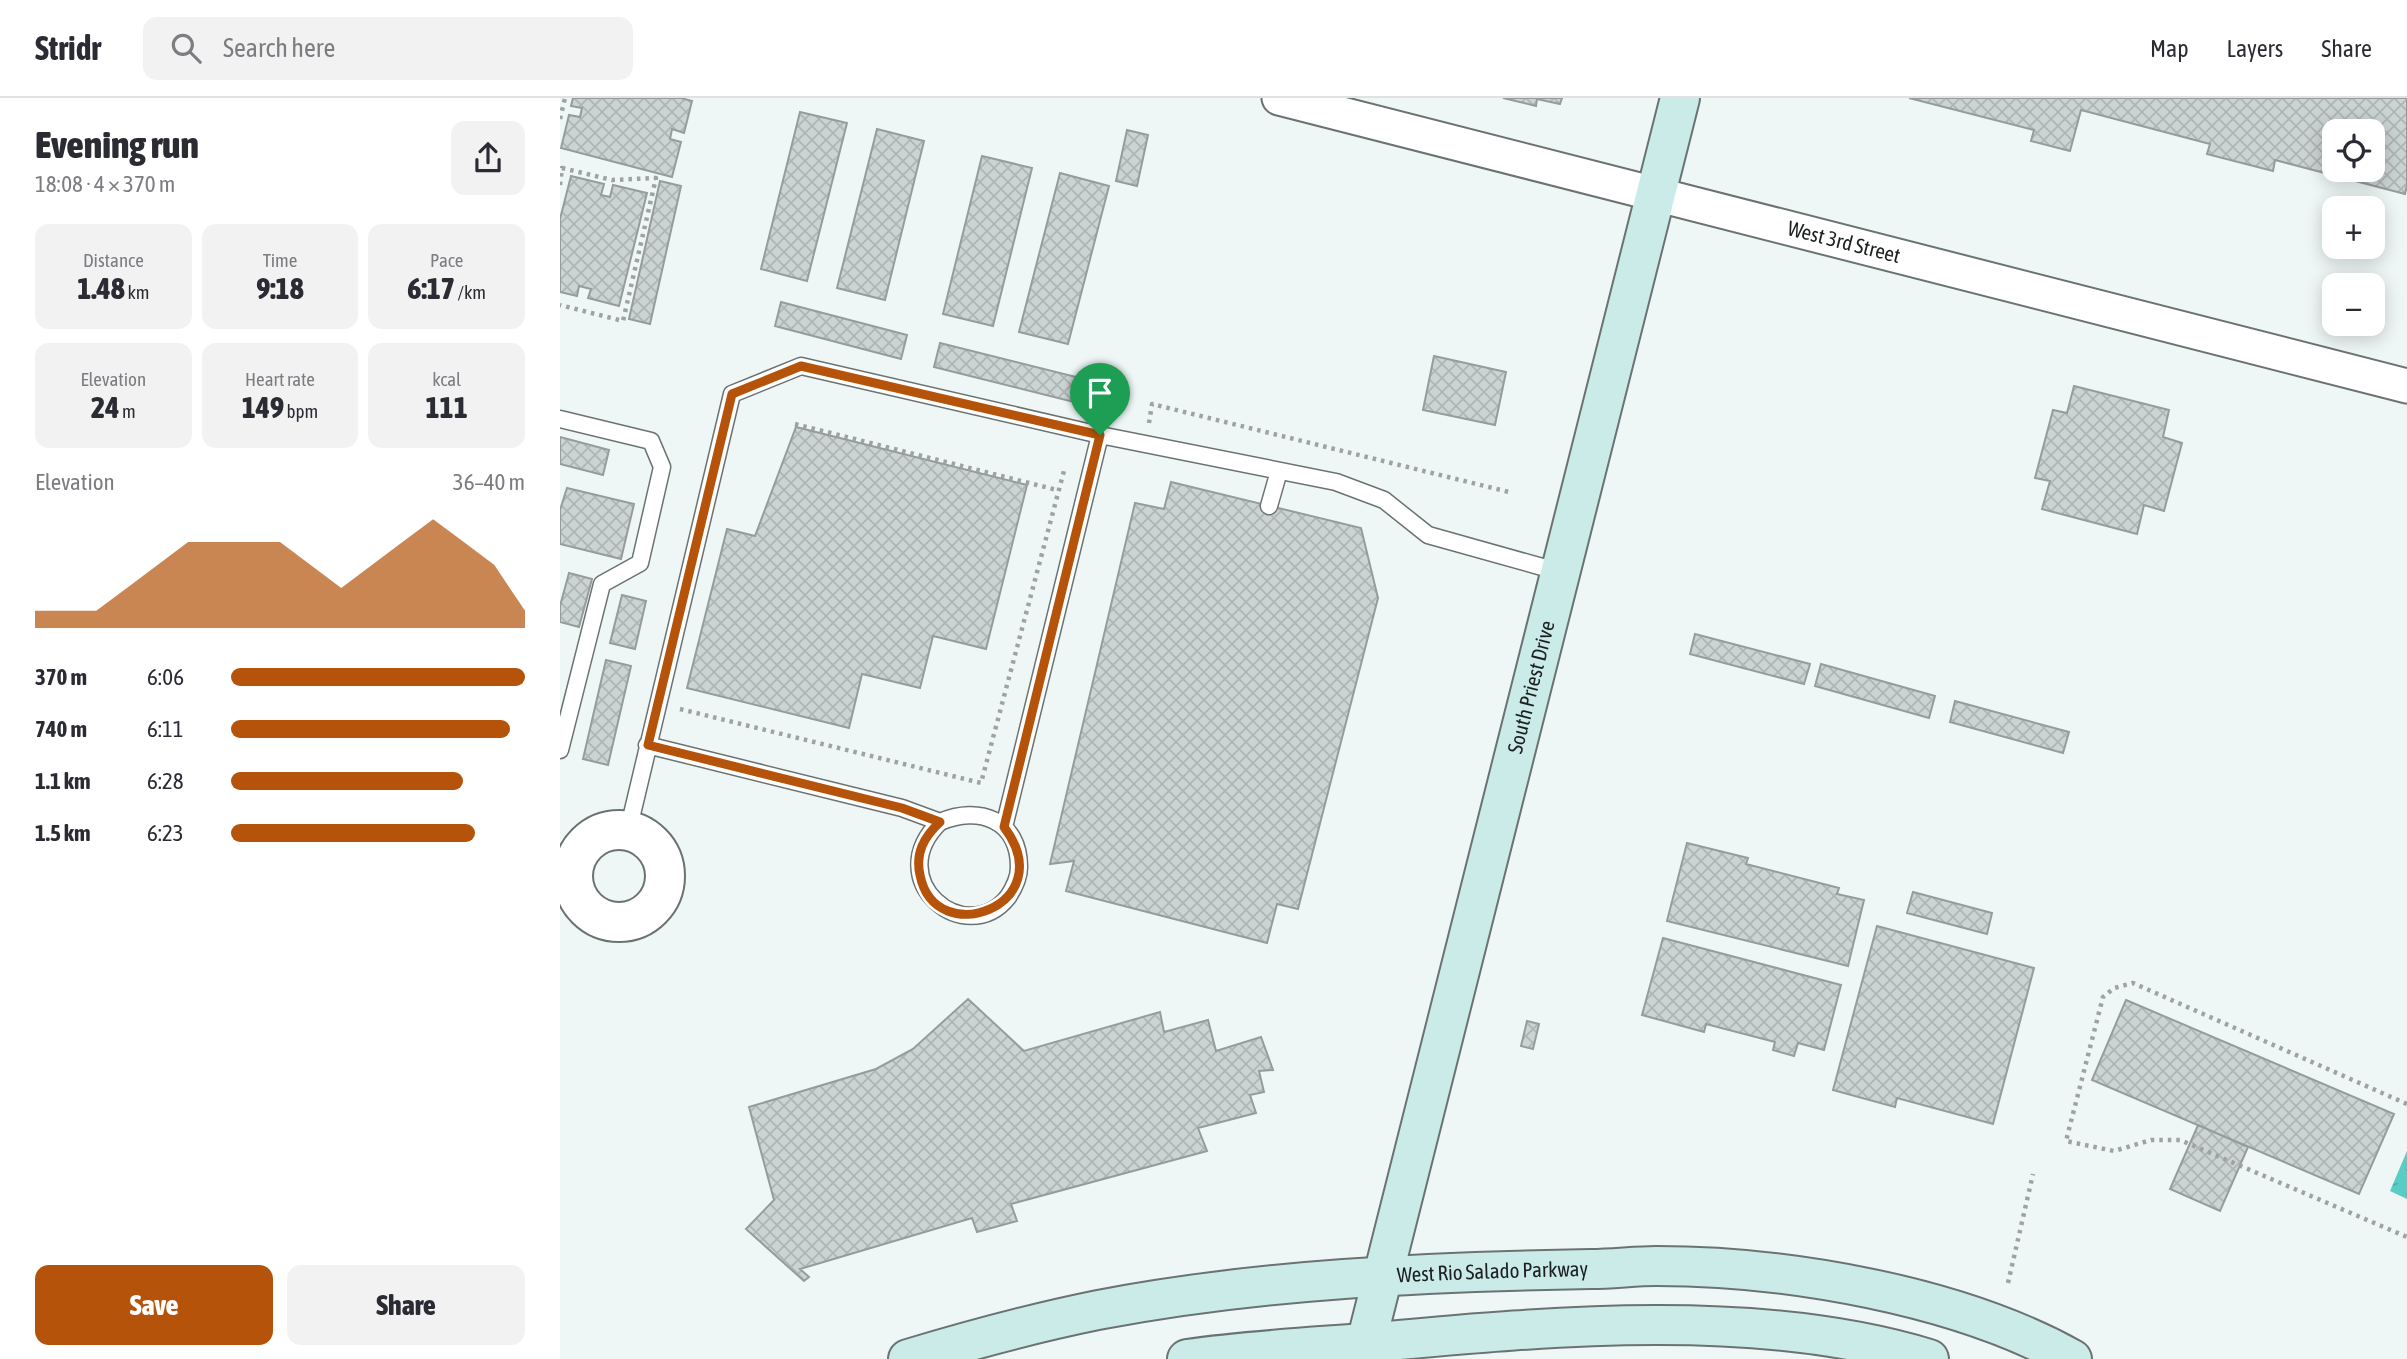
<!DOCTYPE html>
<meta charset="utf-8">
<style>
body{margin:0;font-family:"Asap Condensed",sans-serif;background:#f2f2f3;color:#2b2b33;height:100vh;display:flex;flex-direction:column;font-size:26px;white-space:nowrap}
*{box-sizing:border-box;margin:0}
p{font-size:23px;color:#7c7c81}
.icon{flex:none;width:38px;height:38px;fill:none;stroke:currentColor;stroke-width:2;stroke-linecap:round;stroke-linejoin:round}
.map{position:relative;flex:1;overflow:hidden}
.side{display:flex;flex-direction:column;background:#fff;width:560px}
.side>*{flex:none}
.fabs{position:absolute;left:1762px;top:21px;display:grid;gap:14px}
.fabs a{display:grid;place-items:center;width:63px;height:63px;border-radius:14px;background:#fff;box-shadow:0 4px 18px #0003;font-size:35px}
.pin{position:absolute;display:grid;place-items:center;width:60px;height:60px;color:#fff;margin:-72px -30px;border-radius:50% 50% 50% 0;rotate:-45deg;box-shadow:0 0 7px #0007}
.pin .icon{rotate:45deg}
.round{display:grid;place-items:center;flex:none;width:74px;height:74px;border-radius:14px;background:#f2f2f3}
.headline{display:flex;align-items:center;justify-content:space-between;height:119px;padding:0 35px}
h1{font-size:38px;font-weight:800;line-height:52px}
.stats{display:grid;grid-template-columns:repeat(3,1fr);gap:10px;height:119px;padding:7px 35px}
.stats div{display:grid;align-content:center;border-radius:14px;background:#f2f2f3;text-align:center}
.stats b{font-size:30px;font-weight:800}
.stats small{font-size:19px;font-weight:400}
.stats p{font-size:19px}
.chart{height:196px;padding:14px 35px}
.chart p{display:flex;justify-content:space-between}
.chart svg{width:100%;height:126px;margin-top:7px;fill:#b45309;opacity:.7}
.button{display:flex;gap:14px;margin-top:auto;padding:14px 35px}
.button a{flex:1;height:80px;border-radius:14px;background:#b45309;color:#fff;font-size:28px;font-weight:800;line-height:80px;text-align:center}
.button a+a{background:#f2f2f3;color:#2b2b33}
ul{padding:0 35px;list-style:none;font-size:23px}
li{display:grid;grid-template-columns:112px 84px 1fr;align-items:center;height:52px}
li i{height:18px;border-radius:9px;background:#b45309}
header{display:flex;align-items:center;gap:42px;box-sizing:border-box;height:98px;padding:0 35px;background:#fff;border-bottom:2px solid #e1e1e2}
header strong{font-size:33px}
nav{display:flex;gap:38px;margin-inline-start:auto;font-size:24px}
.search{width:490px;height:63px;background:#f2f2f3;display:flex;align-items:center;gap:18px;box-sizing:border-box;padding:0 24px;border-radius:14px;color:#7c7c81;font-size:26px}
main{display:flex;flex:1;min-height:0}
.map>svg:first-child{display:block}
</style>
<header>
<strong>Stridr</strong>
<div class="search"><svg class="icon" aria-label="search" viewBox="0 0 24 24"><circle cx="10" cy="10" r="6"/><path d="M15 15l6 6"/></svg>Search here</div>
<nav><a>Map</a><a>Layers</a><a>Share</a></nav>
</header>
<main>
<section class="side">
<div class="headline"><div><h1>Evening run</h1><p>18:08 · 4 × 370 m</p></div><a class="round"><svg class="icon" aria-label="share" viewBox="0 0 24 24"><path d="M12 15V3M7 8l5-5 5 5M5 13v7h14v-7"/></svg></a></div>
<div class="stats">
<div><p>Distance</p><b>1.48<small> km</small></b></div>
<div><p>Time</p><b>9:18</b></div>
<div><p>Pace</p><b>6:17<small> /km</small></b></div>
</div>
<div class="stats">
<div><p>Elevation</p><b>24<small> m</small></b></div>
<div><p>Heart rate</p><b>149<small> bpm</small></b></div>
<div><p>kcal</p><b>111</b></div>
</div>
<div class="chart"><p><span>Elevation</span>36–40 m</p>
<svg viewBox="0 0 160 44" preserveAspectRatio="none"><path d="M0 44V38L10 38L20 38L30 30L40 22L50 14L60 14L70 14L80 14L90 22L100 30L110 22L120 14L130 6L140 14L150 22L160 38V44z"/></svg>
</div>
<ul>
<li><b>370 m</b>6:06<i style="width:100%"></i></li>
<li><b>740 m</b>6:11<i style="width:95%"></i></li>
<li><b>1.1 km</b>6:28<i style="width:79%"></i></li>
<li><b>1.5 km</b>6:23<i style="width:83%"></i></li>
</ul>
<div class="button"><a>Save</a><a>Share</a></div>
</section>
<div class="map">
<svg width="1847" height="1261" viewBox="0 0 1847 1261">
<defs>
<pattern id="water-ripples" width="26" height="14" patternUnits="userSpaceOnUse" patternTransform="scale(1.75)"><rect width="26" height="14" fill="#59ccc5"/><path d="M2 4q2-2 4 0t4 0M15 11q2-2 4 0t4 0" fill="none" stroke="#4dafa9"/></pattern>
<pattern id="building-cross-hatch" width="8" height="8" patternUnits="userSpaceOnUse" patternTransform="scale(1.75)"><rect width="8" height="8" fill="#cbd4d3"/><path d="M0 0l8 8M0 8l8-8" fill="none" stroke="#aeb6b5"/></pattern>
</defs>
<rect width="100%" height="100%" fill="#eef7f6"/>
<path fill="url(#water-ripples)" d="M1847,1053V1101L1830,1093Z"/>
<path fill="url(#building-cross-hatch)" stroke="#959d9c" stroke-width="2" fill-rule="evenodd" d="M13,0H121L132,3L124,35L112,31L110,41L121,44L112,79L1,50L9,17L20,19L22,10L11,8Z
M943,0H1002L1000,6L977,1L976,8Z
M1349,0H1847V87L1845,96L1715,62L1713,73L1647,56L1650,46L1521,12L1510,53L1471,43L1474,32ZM1774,33H1813V72H1774Z
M240,14L287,25L247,183L201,171Z
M317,31L364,43L325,202L277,190Z
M567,32L588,37L577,88L556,83Z
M422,58L472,70L433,228L383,216Z
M500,75L549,88L508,246L459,234Z
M11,78L44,86L41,97L50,99L53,87L87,95L59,208L28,200L31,191L19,188L17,198L0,194V121Z
M100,83L121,88L90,226L69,221Z
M221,204L347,237L341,261L215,228Z
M380,245L540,285L534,309L374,269Z
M874,258L946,274L935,327L863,312Z
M1514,288L1609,312L1603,339L1622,345L1604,413L1584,407L1577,436L1482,411L1490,383L1475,380L1493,312L1507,315Z
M236,329L467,387L426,551L373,538L360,590L302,576L289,630L127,590L167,431L195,438Z
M0,339L49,352L43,377L0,366Z
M611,384L801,430L818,500L738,811L717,806L707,845L506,793L514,763L490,766L575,405L604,411Z
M7,390L74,406L61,461L0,446V412Z
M9,475L32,481L19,529L0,524V508Z
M62,497L86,503L75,551L50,545Z
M1135,536L1250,566L1244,586L1130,556Z
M46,562L71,568L48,667L23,661Z
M1261,566L1375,598L1369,620L1255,588Z
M1395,603L1509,634L1503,655L1390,624Z
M1127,745L1188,760L1186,766L1279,790L1277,796L1304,802L1288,868L1107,823Z
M1353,794L1432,815L1427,836L1347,815Z
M1317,828L1474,870L1433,1026L1337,1000L1335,1009L1273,992Z
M1103,840L1281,887L1264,952L1238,945L1234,958L1213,952L1215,944L1146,926L1144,934L1082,917Z
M408,901L464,953L600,914L604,934L648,922L656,953L701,939L713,972L699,973L704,994L690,997L696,1015L638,1030L647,1053L451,1106L457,1123L417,1134L412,1120L240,1171L249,1179L244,1183L186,1131L214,1102L189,1009L316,971L353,951Z
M1566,902L1834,1016L1799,1096L1532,982Z
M967,923L979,926L973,951L961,948Z
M1638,1027L1688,1049L1660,1113L1610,1091Z"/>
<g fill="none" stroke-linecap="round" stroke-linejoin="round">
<g stroke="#6b7372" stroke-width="19">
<path id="service" d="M0,321L91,343L102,369L80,465L42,486L0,652
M709,408L719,373
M87,647L342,710L380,724C419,707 459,722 459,769C459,780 454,790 448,799C406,852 320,782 380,724
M444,729L540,337
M68,733L172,296L241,268L540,337L776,384L824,402L868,437L1000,474"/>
</g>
<g stroke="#6b7372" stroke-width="37">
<g id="minor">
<path id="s1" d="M719,0L1847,288"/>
</g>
</g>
<g stroke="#6b7372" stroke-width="42">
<path id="tertiary" d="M13 778a46 46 0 1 1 92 0a46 46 0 1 1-92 0Z"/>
</g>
<g stroke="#6b7372" stroke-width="42">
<g id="secondary">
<path id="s2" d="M348,1261C411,1242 474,1225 538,1212C700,1181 867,1174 1031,1171C1053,1171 1075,1168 1096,1168C1227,1168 1397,1197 1512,1261"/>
<path d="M627,1261C690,1252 754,1249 817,1244C992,1228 1199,1209 1369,1261"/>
<path id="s3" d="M802,1261L1120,0"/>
</g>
</g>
<path stroke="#9da3a3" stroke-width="4.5" stroke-dasharray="3.5 5" stroke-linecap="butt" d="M0,21L5,0
M0,87L2,70L52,82L96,80L63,223L0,207
M589,325L592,306L953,395
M235,326L497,392
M120,611L421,685L505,369
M1847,1006L1573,885L1554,890L1543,899L1506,1043L1554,1053L1591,1042H1620L1847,1139
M1448,1185L1473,1076"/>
<use href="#service" stroke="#fff" stroke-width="16"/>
<use href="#minor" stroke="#fff" stroke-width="33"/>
<use href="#tertiary" stroke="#fff" stroke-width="38"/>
<use href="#secondary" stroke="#cbebe9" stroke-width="38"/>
</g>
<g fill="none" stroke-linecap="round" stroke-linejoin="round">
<g stroke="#fff" stroke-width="14">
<path id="route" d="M241,268L540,337L444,729C503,807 375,854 360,777C355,755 364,739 380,724L342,710L88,647L172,296Z"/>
</g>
<use href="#route" stroke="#b45309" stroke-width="9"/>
</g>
<g text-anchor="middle" stroke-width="5" stroke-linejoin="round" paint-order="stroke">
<g font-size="21" fill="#1d2020" stroke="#eef7f6">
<text dy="7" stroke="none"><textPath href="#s1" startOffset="583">West 3rd Street</textPath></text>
<text dy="7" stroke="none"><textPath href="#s3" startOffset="693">South Priest Drive</textPath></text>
<text dy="7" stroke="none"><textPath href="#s2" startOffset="593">West Rio Salado Parkway</textPath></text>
</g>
</g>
</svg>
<div class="fabs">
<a><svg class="icon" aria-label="locate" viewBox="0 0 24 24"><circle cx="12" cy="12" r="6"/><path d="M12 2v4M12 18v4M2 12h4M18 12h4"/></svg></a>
<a>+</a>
<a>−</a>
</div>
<div class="pin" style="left:540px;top:337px;background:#1e9e55"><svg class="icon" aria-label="arrive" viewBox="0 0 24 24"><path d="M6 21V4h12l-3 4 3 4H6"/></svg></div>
</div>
</main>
